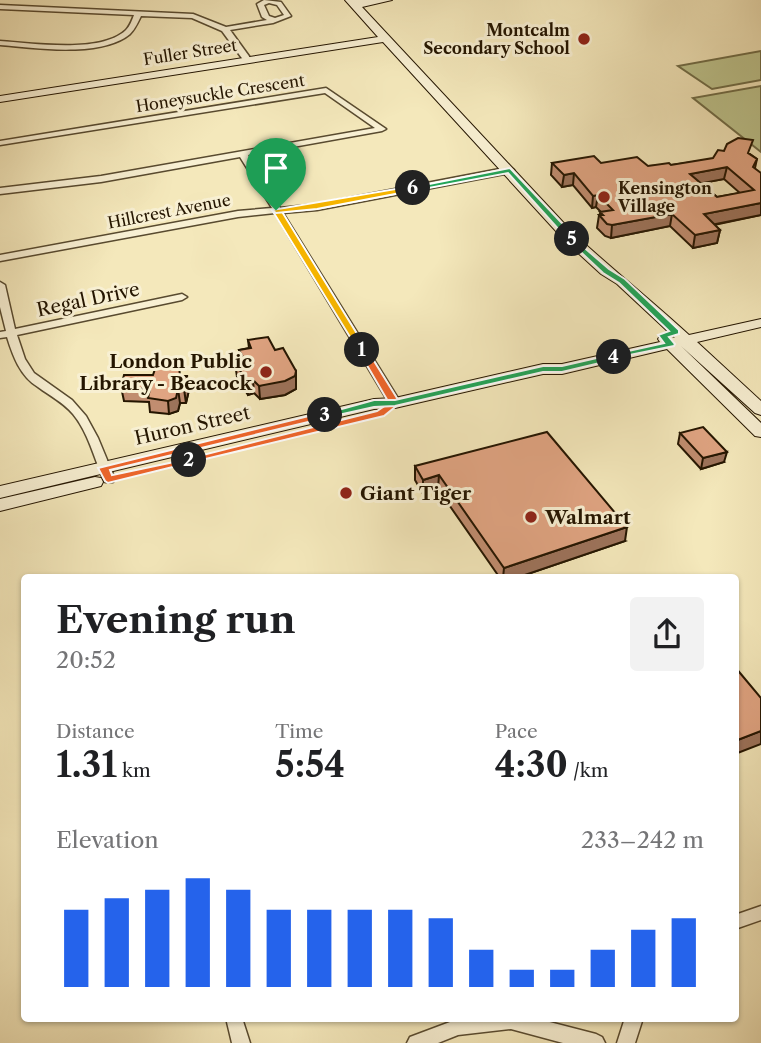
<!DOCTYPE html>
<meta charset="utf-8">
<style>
body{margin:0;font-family:"Libre Caslon Text",serif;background:#f2f2f2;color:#202124;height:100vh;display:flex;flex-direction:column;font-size:26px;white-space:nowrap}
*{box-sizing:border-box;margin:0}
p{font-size:23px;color:#757577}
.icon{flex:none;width:38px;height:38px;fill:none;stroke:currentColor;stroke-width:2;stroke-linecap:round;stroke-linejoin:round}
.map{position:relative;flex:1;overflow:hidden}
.panel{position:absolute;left:21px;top:574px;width:718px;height:448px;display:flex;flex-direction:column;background:#fff;border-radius:7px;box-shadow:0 2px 5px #0004}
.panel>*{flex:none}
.pin{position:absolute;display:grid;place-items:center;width:60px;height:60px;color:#fff;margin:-72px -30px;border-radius:50% 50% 50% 0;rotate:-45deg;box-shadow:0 0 7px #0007}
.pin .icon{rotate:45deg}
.km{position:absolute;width:35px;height:35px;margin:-18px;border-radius:50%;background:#222;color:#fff;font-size:19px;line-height:35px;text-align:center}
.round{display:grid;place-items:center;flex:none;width:74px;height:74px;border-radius:7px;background:#f2f2f2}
.headline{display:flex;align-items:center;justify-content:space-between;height:119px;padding:0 35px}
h1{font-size:38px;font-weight:700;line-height:52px}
.stats{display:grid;grid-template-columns:repeat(3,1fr);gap:10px;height:119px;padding:7px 35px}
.stats div{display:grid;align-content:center}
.stats b{font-size:35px;font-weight:700}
.stats small{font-size:19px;font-weight:400}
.stats p{font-size:19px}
.chart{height:196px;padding:14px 35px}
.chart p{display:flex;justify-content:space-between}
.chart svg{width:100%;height:126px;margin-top:7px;stroke:#2563eb;stroke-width:6}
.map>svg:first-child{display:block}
</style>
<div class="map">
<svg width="761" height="1043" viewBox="0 0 761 1043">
<rect width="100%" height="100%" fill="#f4e8bb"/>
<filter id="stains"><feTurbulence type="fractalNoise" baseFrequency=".00286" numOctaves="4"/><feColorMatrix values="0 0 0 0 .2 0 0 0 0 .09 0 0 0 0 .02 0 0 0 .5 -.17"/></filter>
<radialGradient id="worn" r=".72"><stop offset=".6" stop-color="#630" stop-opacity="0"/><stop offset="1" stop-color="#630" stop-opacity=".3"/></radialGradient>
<path fill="#bec58e" stroke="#716d47" stroke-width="2" d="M761,51V80L712,89L678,66Z
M761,86V152L693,98Z"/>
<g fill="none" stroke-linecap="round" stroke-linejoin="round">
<g stroke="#584a2f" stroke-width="3">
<path id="street" d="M264,0L281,2L291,16L273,23L230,30L251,59L247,61H244L222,31L192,18L141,16C138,22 135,29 130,34C101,58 35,48 0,45V41C32,43 101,54 126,30C130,26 132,20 134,15L0,9V5L193,14L226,27L267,20L262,17L257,4ZM269,3L277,5L284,15L275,18L269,16L264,5Z
M326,88L386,129L382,131L248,155L280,208L317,204L510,167L514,170L510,173L317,210L283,213L401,403L399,405L395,406L389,403L275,213L238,217L0,261V255L238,211L272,208L240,157L101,182L0,194V188L101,176L375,128L325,93L0,145V141Z
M0,282L5,285L15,329L182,294L187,297L182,300L17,335L25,359L34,373L72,400L86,416L98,438L115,479L113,482H105L103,479C94,457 88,432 73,414C63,402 50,396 38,387C20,376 13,356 7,337L0,338V332L6,331L0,307Z
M761,906V920L735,929V915Z
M226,1018H242L250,1043H232Z
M534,1018L596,1034L602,1037L605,1043H563L511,1029L458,1035L438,1043H407L410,1037L458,1019Z
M625,1018H643L635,1043H617Z"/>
</g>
<g stroke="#241500" stroke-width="2">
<path id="secondary" d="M345,0H392L362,7L575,235C612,269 652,301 689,335L761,319V327L697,342L761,401V415L755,413L681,346L761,423V437L755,436L667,349L562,374H543L395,408L374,409L0,498V486L374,399L395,398L543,364H562L660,342L658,339L660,336L665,335L675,338L617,284L601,274L565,241L383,42L0,102V96L378,37Z
M95,477L101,478L103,482L101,486L0,511V499Z"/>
</g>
<use href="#street" fill="#f8f0d3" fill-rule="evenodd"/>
<use href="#secondary" fill="#f8f0d3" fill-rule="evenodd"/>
</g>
<path fill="#c18d70" stroke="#241500" stroke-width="2" fill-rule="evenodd" d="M750,154L757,159L755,168L761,215L714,225L720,230L717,243L693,248L670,226L611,238L605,236L597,228L599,215L601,212L596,207L592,208L573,185L562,187L551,175L552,163H601L648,166L671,165ZM724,179L740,193L717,197L701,183Z
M248,340L275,350L296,371V389L285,395L260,399L254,393L248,395L237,377L235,363L240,359L239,350L249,348Z
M153,375L180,376L189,390L186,403H180L178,411L169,414L150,412L149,402L124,401L121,387Z
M680,433L724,462L701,469L678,444Z
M415,466L625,541L516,578H500L438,489L423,494L415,480Z"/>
<path fill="#9d735b" stroke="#241500" stroke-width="2" d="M727,167L724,179L688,186L690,174Z
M574,173L573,185L562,187L564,175Z
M598,195L596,207L592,208L593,196Z
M761,203V215L701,227L704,214Z
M672,214L670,226L611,238L612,225Z
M720,230L717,243L693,248L695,235Z
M296,371V389L285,395L260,399L259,386Z
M187,376L189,390L186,403L184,389Z
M253,380L254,393L248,395L247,381Z
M178,389L180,403L178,411L169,414L168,401Z
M727,452L724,462L701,469L703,458Z
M439,475L438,489L423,494V480Z
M627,527L625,541L516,578H503L504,568Z
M761,731V744L735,754V741Z"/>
<path fill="#e0a482" stroke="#241500" stroke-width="2" fill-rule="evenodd" d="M738,138L753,140L748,153L757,159L753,167L761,173V203L704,214L720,230L695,235L672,214L612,225L607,224L599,215H603L600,212L613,210L598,195L593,196L574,173L564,175L552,163L594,156L601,163L637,157L648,166L669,163L671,165L713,158L718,150L724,151L727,144ZM727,167L754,190L717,197L690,174Z
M268,337L275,350L283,348L296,371L295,376L285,381L259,386L253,380L247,381L235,363L243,357L239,350L251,348L248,340Z
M156,366H179L180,376H187L184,389H178L176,398L168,401L148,398L150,389L121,387L124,375H153Z
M703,427L727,452L703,458L680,433Z
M547,432L627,527L504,568L439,475L423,480L415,466Z
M735,667L761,698V731L735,741Z"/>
<path fill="#f5b400" stroke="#fff" stroke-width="2" d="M276,208L281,210L367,350L366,352L358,350L272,210Z"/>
<path fill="#f0652b" stroke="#fff" stroke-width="2" d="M359,348H366L400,403L384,416L189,463L183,460L377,411L389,403L358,350Z"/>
<path fill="#f0652b" stroke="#fff" stroke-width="2" d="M325,412L329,413V417L110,470L112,475L193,458V462L189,463L108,483L105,481L98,468Z"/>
<path fill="#22a559" stroke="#fff" stroke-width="2" d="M614,354L619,357L617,359L562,372H543L395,406L374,407L325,418L320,415L374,400H395L543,366H562Z"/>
<path fill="#22a559" stroke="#fff" stroke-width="2" d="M572,237L609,269L625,279L679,330V334L669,337L675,344L674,346L610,359V355L664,343L658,335L669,331L619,283L603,273L569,241Z"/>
<path fill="#22a559" stroke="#fff" stroke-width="2" d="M510,168L575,237V241H569L508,173L413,191L409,188Z"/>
<path fill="#f5b400" stroke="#fff" stroke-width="2" d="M413,186L416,190L317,209L276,213L272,210Z"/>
<g fill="#8f2418" stroke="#f8f0d3" stroke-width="2.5">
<circle cx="584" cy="39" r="7"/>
<circle cx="604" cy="197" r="7"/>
<circle cx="266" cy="372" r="7"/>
<circle cx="346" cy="493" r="7"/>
<circle cx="531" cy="517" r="7"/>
</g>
<g text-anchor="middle" stroke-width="6" stroke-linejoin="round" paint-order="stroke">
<g font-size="16" font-weight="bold" fill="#241500" stroke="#f8f0d3" text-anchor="end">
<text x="570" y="36">Montcalm<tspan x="570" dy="18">Secondary School</tspan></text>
<text x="618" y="194" text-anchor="start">Kensington<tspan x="618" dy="18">Village</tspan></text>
</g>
<g font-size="16" fill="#241500" stroke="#f8f0d3">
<text transform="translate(190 52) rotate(-9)" y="6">Fuller Street</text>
<text transform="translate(220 93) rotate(-9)" y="6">Honeysuckle Crescent</text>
<text transform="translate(169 211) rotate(-11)" y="6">Hillcrest Avenue</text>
</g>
<g font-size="19" fill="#241500" stroke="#f8f0d3">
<text transform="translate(88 299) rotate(-12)" y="7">Regal Drive</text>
<text transform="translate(192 425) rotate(-13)" y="7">Huron Street</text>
</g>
<g font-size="19" font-weight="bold" fill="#241500" stroke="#f8f0d3" text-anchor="start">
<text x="252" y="368" text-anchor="end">London Public<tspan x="252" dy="22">Library - Beacock</tspan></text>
<text x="360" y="500">Giant Tiger</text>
<text x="545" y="524">Walmart</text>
</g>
</g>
<rect width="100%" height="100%" filter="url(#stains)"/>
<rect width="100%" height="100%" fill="url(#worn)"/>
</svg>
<div class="pin" style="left:276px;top:210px;background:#1e9e55"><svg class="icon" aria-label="arrive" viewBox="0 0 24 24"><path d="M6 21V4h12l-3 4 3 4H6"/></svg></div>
<b class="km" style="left:362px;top:350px">1</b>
<b class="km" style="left:189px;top:460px">2</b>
<b class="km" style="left:325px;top:415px">3</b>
<b class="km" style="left:614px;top:357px">4</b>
<b class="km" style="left:572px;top:239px">5</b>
<b class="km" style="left:413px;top:188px">6</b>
<section class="panel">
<div class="headline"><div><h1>Evening run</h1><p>20:52</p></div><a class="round"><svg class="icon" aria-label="share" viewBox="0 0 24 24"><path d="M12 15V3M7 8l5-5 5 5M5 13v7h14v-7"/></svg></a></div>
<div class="stats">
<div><p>Distance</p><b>1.31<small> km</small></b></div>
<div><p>Time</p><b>5:54</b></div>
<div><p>Pace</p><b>4:30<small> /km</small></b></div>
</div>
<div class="chart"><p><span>Elevation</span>233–242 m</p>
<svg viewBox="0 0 160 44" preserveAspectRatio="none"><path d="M5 44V17M15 44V13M25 44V10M35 44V6M45 44V10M55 44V17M65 44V17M75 44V17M85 44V17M95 44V20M105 44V31M115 44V38M125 44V38M135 44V31M145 44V24M155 44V20"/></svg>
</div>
</section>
</div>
